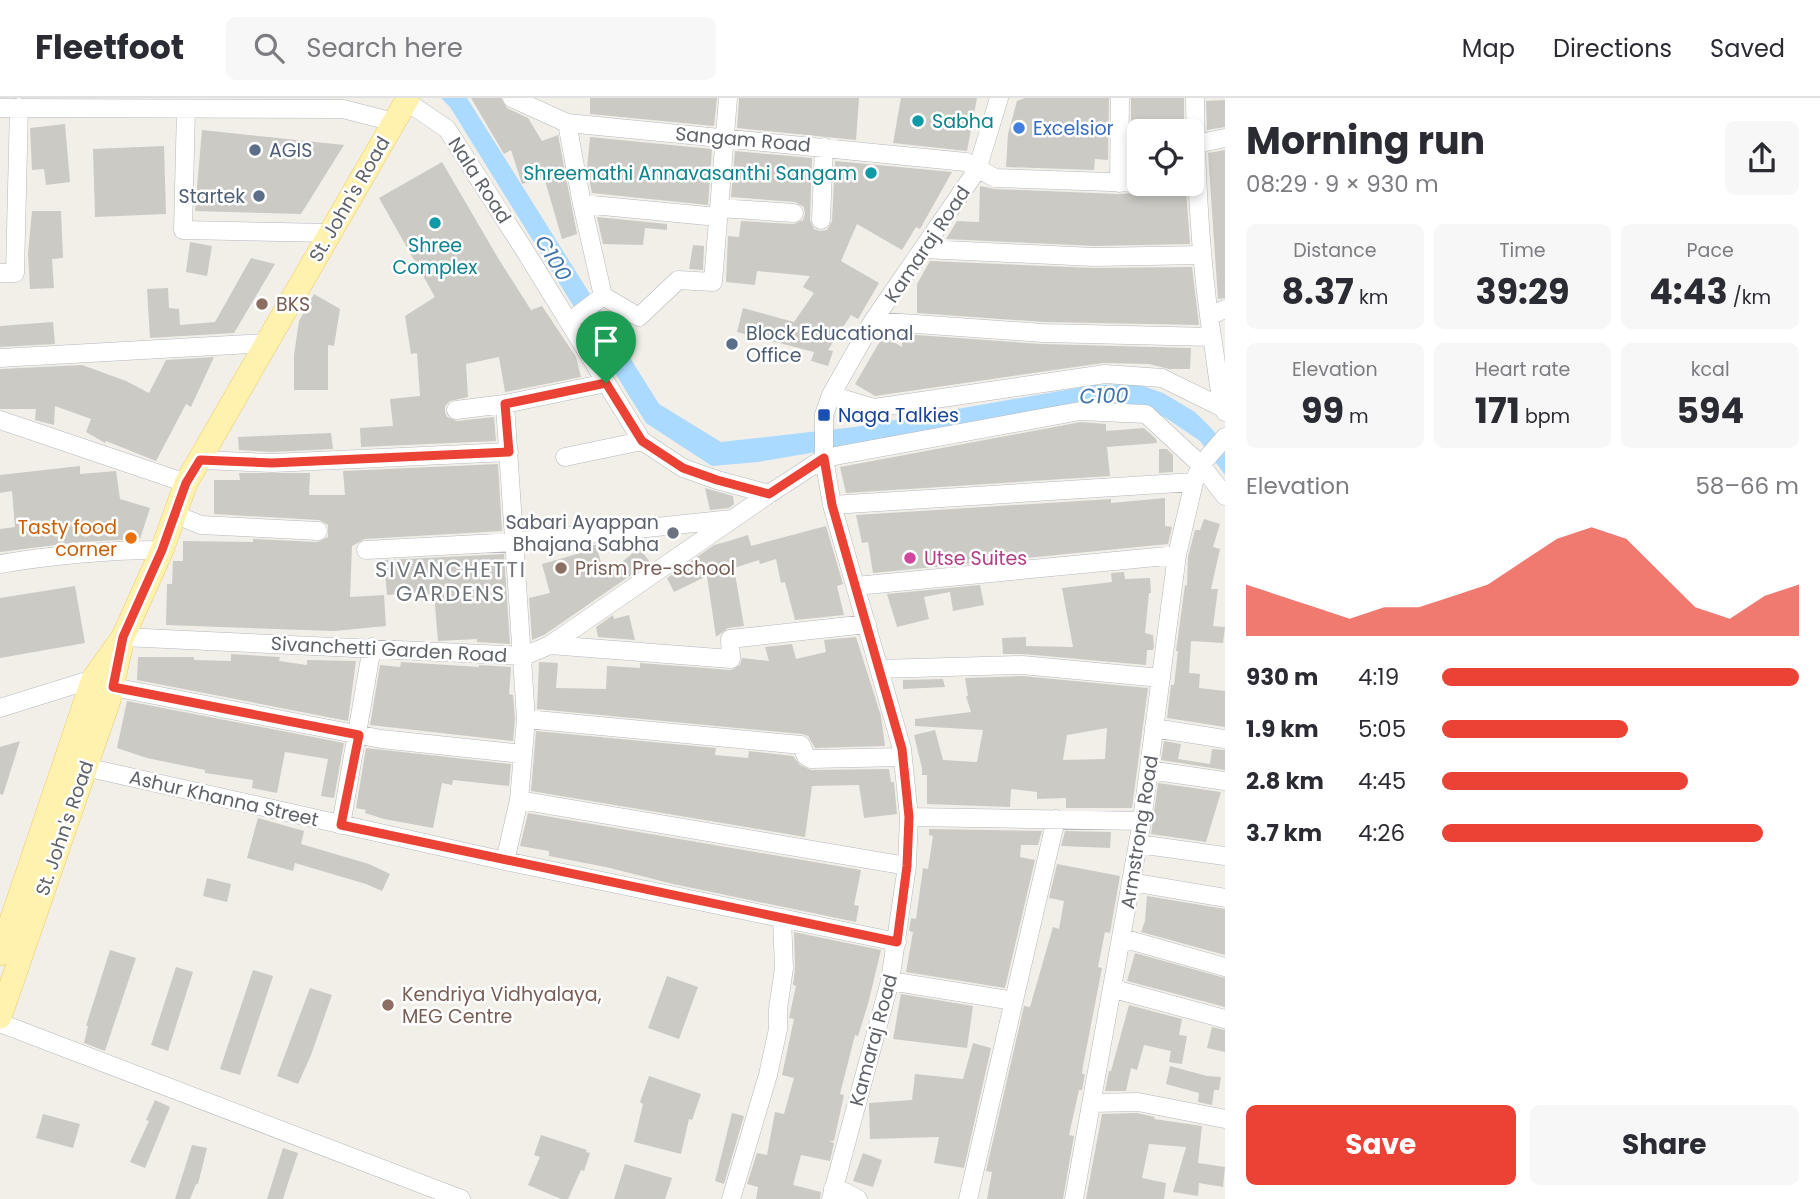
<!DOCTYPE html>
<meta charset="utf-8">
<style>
body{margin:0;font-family:Poppins,sans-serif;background:#f7f7f7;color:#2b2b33;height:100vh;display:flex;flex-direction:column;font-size:26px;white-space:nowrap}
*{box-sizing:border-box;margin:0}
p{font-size:23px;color:#7c7c81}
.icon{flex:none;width:38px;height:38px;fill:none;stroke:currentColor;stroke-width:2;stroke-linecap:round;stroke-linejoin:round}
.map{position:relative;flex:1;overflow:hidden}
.sheet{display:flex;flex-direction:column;background:#fff;width:595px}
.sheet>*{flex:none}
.buttons{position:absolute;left:1127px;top:21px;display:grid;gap:14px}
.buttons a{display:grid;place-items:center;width:77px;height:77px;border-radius:10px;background:#fff;box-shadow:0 4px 10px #0003;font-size:35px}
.pin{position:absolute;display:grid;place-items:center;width:60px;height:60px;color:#fff;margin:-72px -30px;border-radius:50% 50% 50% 0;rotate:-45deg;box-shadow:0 0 7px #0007}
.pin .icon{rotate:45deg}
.round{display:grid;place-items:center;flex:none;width:74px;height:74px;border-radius:10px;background:#f7f7f7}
.head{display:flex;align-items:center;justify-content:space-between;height:119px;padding:0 21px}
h1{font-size:38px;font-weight:700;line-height:52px}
.stats{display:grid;grid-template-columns:repeat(3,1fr);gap:10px;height:119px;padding:7px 21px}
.stats div{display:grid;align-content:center;border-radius:10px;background:#f7f7f7;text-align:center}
.stats b{font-size:35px;font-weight:700}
.stats small{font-size:19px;font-weight:400}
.stats p{font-size:19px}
.chart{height:196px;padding:14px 21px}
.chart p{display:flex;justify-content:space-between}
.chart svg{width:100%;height:126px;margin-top:7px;fill:#ea4335;opacity:.7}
.primary-button{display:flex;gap:14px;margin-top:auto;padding:14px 21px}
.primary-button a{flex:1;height:80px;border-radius:10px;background:#ea4335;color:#fff;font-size:28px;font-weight:700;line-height:80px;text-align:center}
.primary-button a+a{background:#f7f7f7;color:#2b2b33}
ul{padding:0 21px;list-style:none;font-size:23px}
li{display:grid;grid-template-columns:112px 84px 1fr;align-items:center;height:52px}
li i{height:18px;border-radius:9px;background:#ea4335}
header{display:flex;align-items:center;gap:42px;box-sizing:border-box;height:98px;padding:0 35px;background:#fff;border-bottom:2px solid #e1e1e2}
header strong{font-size:33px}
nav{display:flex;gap:38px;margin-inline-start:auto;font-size:24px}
.search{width:490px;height:63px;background:#f7f7f7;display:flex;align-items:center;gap:18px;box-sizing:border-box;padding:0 24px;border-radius:10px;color:#7c7c81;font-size:26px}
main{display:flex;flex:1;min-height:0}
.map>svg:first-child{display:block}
</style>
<header>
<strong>Fleetfoot</strong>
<div class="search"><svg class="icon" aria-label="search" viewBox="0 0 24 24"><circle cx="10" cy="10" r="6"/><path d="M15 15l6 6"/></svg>Search here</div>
<nav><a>Map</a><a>Directions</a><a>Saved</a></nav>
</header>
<main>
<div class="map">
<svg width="1225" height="1101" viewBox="0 0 1225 1101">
<rect width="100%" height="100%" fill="#f1efe8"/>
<path fill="#aadaff" d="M441,0H467L659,306L721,344L855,329L1094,287L1137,286L1163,295L1195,314L1212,331L1225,347V377L1200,343L1166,320L1135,306L1089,308L758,364L712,368L646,325L450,9Z"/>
<path fill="#cccac5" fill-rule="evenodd" d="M471,0H501L507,10L528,20L542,43L558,37L577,136L562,141L544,79L522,86L511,52L504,56Z
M590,0H717L714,28L590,16Z
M739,0H859L856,42L737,30Z
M901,0H977L967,53L893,45Z
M1025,0H1109L1108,62L1095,61L1094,72L1006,69L1008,36L1017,3Z
M1131,0H1184V33H1139V74L1131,73Z
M1225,2V29L1207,32L1206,3Z
M65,26L70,84L46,87L44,71L32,72L30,30Z
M202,32L344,47L301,116L195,113Z
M590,39L712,51L708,107L592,95L587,70Z
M164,48L166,116L95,119L93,51Z
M1225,52V200L1218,201L1208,55Z
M735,53L812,60L810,122L814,131L820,133L827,132L832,123L835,63L952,74L920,131L916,129L902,152L857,126L841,163L879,185L858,221L851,217L828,252L833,253L828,268L811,263L814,254L737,234L743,210L794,224L814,195L803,189L810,178L757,173L755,187L726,184L728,138L739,139L741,123L794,126L803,122L805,116L804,109L795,104L731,99Z
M442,64L498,160L531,212L542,208L576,259L581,279L505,294L499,259L466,266L468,299L450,303L445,308V314L447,319L457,323L494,319L496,343L361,349L360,330L393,328L390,301L420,298L417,255L411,256L405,218L435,199L379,100Z
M980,88L995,91L1118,96L1186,92L1190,146L1094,148L946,141L957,123L979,124Z
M32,113H61L63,160L52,161L54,190L30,191L28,156Z
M597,119L667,126V132L645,130L643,147L603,146Z
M190,144L212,148L207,178L186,174Z
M693,147L704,148L703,172L689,171Z
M251,160L275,166L234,235L150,240L147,191L168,190L169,210L179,211L180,227L215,224Z
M930,163L1094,170L1192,169L1199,227L1044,224L917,215V186Z
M314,196L340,211L334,248L328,247V292H294V257L299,223Z
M53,224L55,246L0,249V228Z
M902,236L1042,246L1191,250L1190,271H1169L1149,266L1103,265L875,298L855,286L883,238L902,249Z
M214,259L191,309L186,306L156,363L106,343L105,345L86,334L91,321L55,308L54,327L35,322L36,311H0V271L82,267L126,283L149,295L166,262Z
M1081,324L1106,326V333L1144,330L1156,341L1157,345L1107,349L1110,378L846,395L840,369Z
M331,335L333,351L272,354L239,352L238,339Z
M1159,351H1167L1173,357V374L1159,375Z
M498,366L502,433L365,441L352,448L350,499L384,497L386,528L334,533L166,527L167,486H172L173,463H183V443L253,444V441L317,444L328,439V427L319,422L214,416V382H240L239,375H310L309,397H345L343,373Z
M80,368V376L116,373L120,401L150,410L140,441L80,444L0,454V431L15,429L12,393L0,395V377Z
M705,390L733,398L734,406L729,410L710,412Z
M1165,400V428L1172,429L1168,446L873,475L868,444L862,445L856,417L1111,401V405Z
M1204,421L1220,426L1213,449L1220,451L1211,491H1218L1213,528L1225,529L1223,545L1191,543L1189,575L1200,576L1199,590L1225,593V629L1167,620L1171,587H1174L1178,553H1176L1185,487L1187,488L1188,459L1195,432H1200Z
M826,428L843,486L837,488L844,517L795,522L785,484L781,485L776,461L760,466L759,462L734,470L744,528L728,530L716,539L707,478L674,494L667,480L714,447L729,443L748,437L751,448Z
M596,447L605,478L639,450L650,464L544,537L532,542L529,500L550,495L542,466L584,454L582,448Z
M504,456L510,546L477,544V541L438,543L434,496L423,497V494L387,497L384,462Z
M1124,474L1125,481L1150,480L1151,495H1149L1145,535L1153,537L1154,548L1153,552H1147L1146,567L1023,556H1003L1002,540L1026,539V548L1073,549L1062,490L1112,484L1111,475Z
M980,487L984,507L953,513L950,494L924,499L929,521L897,529L887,496Z
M75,488L85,545L0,560V500Z
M613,517L614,521L629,517L635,542L598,539L596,529Z
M856,539L881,618L885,648L815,650L808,638L802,636L537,611L539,564L558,565L556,590L606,591L607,568L640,570V565L731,572L740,567L742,560L769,563L765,549L792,546L796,561L826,554L824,542Z
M231,556L280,559L279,563L307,567V562L356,563L348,623L137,582L138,559H194V562L231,563Z
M401,564L479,569V567L511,569L509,596L513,597L515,621L513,643L370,627L380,567L400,569Z
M1022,578L1148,590L1132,710H1066V700L1037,701V694L1011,691L1010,709L927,706V677H922V670L914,637L935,632L943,662L977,664L983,632L915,628V621L971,614L966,598H968L965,580ZM1107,630L1105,661L1063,662L1067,637Z
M943,581L945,589L903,591V582Z
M127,603L344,645L334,700L321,698L328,661L285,654L277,695L252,690L253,682L205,675V672L147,660L117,650Z
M536,633L716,650L715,657L748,660L749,653L793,658L800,667L811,672L889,671L891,684H894L897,716L864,720L859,687L812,688L805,739L531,693Z
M20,643L3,697L0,696V649Z
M1164,643L1181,646L1178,661L1210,666L1212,651L1225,652V672L1161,662Z
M366,650L511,666L509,688L453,682L452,687L442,685L433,730L384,721L365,715L366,712L356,710Z
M1158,685L1221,694L1206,744L1151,736Z
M528,715L861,772L854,807L859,808L856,824L673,786L606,769L549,758V753L520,748Z
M258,720L304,733L301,746L369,766L390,776L382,793L366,786L295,765L293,773L247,760Z
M929,731L1042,733L1038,747H1021L1020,759L1035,762L1005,890L906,874L913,834L909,833L911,820L916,821L923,770L928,771L933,738L929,737Z
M1065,733L1111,734L1110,750L1061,748Z
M1057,766L1120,778L1110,835L1105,834L1098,869L1102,870L1083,968L1082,976H1085L1082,992H1079L1069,1037L1074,1038L1063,1101H987L992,1074L986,1073L1024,908L1030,909L1053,829L1059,831L1064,803L1049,800Z
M207,780L231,786L227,804L203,798Z
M1147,798L1225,811V857L1141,834L1145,823Z
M794,834L881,852L868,906L858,938L855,937L840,996L844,997L834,1043H829L834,1045L830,1063L801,1057L793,1087L821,1094L820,1101H756L758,1089L747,1086L757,1055L767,1057L775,1014L784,1016L794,980L782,977L794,921L789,920L796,888L793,887L795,870Z
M110,852L136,860L105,953L84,945L88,928H86Z
M1135,855L1225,880V909L1127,883Z
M176,869L193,874L168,953L151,947Z
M253,872L273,878L240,977L220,971Z
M667,878L698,889L679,941L648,930Z
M310,890L332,897L311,957L298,986L277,978Z
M901,896L973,908L967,950L893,941Z
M1129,907L1182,921L1179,937L1187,938L1182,966L1169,964L1171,953L1144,947L1137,972L1131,970L1126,993H1105L1109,973H1111Z
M1212,929L1225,932V954L1207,950Z
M973,945L991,950L964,1070L934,1065L939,1039L870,1041L869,1005L912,1002L915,976L963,981Z
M1170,968L1207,978L1221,979L1219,992H1214L1212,1007L1198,1004L1199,995L1166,986Z
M649,978L701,996L692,1022L689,1021L681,1056L634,1044L643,1006L640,1004Z
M155,1002L170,1009L145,1070L130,1064L149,1023L146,1022Z
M732,1015L744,1018L724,1086L715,1083Z
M1137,1015L1155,1019L1154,1021L1202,1028L1198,1065L1225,1069L1223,1089L1199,1085L1198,1098L1173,1094L1186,1049L1149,1046L1142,1080L1166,1085L1164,1101H1086L1102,1016Z
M43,1016L80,1026L73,1050L36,1040Z
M541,1037L587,1052L586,1054L590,1055L584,1073L581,1072L568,1101H561L528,1087L540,1059L534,1057Z
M192,1047L207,1050L198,1086H196L190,1101H175Z
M283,1050L298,1055L287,1088L283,1101H267Z
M863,1055L882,1062L873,1089L853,1083Z
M625,1066L672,1080L665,1101H614Z"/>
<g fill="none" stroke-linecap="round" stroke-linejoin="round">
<g stroke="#b5b8bc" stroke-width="19">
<path id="minor" d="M512,0L567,25L966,64L995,80L1139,85
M1195,0C1196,82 1200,164 1213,245C1217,268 1218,293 1225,314
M406,3L447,31L525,153L642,343L683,370L717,382L769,396
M0,10L343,11L394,24
M186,11L183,132L330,135
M567,25L582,106L603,198
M1196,46L1225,40
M1119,85L1120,0
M582,106L718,119
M719,110L794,115
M821,122L824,49
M924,151L1094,159L1202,157
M0,175H15L19,9
M578,217L603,198L639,219L678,182L713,184L728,0
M1209,218L1225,211
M873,223L1043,235L1212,239
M0,260L267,245
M831,297L874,310L1105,276L1162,280L1223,310
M505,306L526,621L519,702L505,763
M456,312L505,306L606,285
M0,322L186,385
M565,359L642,343
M200,362L272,365L509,354
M832,407L1194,384
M176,417L201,427L318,433
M366,452L514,444L732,421
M0,466C54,457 107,452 162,452
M856,488L1177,457
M123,539L524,558L550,547L769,396L824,360L1080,313L1146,316L1201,367L1225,398
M550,547L731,561L730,541L867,526
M879,571L1022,567L1161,580
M113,589L381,641L523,656
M0,610L93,581L103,583
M526,621L801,647L806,658L811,661L903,659
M1154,630L1225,641
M85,669L505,763L897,844
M1149,672L1225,683
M519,702L907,768
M909,719L1142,723
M341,727L372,549
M1138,746L1225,758
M1131,784L1225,800
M1122,840L1225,869
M890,883L1014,903
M1114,891L1225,921
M0,925L461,1101
M1092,1005L1138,1004L1225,1021
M833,1091L845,1094L858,1101
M731,1101L768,977L778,931V911L784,870L782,820
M831,1101L890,883L907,768L909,719L902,651L832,407L824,360V317L831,297L873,223L977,72L999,0
M968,1101L1056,721
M1074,1101L1142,723L1177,457L1194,384L1201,367L1225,339"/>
</g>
<g stroke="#f2c960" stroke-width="24">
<path id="major" d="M0,856L93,581L123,539L162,452L186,385L408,0
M0,919L109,602L121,549"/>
</g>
<use href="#minor" stroke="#fff" stroke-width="18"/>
<use href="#major" stroke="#fff2af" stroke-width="23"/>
</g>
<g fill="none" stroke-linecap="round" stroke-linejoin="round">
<g stroke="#fff" stroke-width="14">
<path id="route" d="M606,285L642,343L683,370L717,382L769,396L824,360L832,407L902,651L909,719L907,768L897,844L341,727L359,637L113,589L123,539L162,452L186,385L200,362L272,365L509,354L505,306Z"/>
</g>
<use href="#route" stroke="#ea4335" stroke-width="9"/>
</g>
<g fill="#0f9aa8" stroke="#fff" stroke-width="2.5">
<circle cx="918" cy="23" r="7"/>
<circle cx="871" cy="75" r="7"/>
<circle cx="435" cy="125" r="7"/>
</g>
<circle fill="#3f7fe0" stroke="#fff" stroke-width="2.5" cx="1019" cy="30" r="7"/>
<g fill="#5c6f8a" stroke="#fff" stroke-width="2.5">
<circle cx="255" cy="52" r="7"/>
<circle cx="259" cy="98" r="7"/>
<circle cx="732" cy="246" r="7"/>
</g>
<g fill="#8d6e63" stroke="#fff" stroke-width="2.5">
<circle cx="262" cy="206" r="7"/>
<circle cx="561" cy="470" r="7"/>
<circle cx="388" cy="907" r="7"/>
</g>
<rect fill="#1a4fb4" stroke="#fff" stroke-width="2.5" x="817" y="310" width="14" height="14" rx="3.5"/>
<circle fill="#6b7280" stroke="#fff" stroke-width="2.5" cx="673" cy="435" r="7"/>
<circle fill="#e8710a" stroke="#fff" stroke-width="2.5" cx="131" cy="440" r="7"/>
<circle fill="#d1479c" stroke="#fff" stroke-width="2.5" cx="910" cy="460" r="7"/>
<g text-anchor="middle" stroke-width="5" stroke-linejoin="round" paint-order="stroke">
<g font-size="19" fill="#0d838f" stroke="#fff" text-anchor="start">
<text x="932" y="30">Sabha</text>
<text x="857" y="82" text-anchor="end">Shreemathi Annavasanthi Sangam</text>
<text x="435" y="154" text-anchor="middle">Shree<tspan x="435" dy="22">Complex</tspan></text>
</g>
<g font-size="19" fill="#366cbe" stroke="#fff" text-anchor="start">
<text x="1033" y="37">Excelsior</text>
</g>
<g font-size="19" fill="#5f6368" stroke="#fff">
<text transform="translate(743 41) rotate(5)" y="7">Sangam Road</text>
<text transform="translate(480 82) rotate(57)" y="7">Nala Road</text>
<text transform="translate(349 101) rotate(-60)" y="7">St. John's Road</text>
<text transform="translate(927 146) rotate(-56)" y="7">Kamaraj Road</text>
<text transform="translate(389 551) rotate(3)" y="7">Sivanchetti Garden Road</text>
<text transform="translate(224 700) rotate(13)" y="7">Ashur Khanna Street</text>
<text transform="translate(64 730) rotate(-71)" y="7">St. John's Road</text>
<text transform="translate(1139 734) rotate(-81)" y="7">Armstrong Road</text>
<text transform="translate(873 942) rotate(-75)" y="7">Kamaraj Road</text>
</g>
<g font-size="19" fill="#4e5e75" stroke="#fff" text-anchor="start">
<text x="269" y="59">AGIS</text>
<text x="245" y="105" text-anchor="end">Startek</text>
<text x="746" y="242">Block Educational<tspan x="746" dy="22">Office</tspan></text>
</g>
<g font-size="19" fill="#785e54" stroke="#fff" text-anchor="start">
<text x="276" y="213">BKS</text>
<text x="575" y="477">Prism Pre-school</text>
<text x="402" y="903">Kendriya Vidhyalaya,<tspan x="402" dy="22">MEG Centre</tspan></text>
</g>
<g font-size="19" fill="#164399" stroke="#fff" text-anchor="start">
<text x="838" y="324">Naga Talkies</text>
</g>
<g font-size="19" fill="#5b616d" stroke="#fff" text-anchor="end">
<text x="659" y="431">Sabari Ayappan<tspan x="659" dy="22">Bhajana Sabha</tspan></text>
</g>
<g font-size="19" fill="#c56008" stroke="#fff" text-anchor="end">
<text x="117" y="436">Tasty food<tspan x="117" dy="22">corner</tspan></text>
</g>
<g font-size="19" fill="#b23c85" stroke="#fff" text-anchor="start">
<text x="924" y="467">Utse Suites</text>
</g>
<g font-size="21" font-style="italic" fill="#4174aa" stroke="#fff">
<text transform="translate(553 160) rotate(59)" y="7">C100</text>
<text transform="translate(1104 298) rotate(-1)" y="7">C100</text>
</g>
<g font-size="21" letter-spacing="2" fill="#70757a" stroke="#fff">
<text x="451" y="479">SIVANCHETTI<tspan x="451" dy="24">GARDENS</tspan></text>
</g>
</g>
</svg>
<div class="buttons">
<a><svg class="icon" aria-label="locate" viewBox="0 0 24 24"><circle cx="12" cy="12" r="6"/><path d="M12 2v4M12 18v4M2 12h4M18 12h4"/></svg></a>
</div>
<div class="pin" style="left:606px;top:285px;background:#1e9e55"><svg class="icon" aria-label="arrive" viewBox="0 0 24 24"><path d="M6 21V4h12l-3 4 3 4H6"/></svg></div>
</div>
<section class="sheet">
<div class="head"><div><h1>Morning run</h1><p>08:29 · 9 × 930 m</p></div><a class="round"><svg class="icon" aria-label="share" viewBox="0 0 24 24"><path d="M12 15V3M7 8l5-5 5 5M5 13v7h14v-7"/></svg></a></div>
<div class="stats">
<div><p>Distance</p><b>8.37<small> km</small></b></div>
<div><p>Time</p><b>39:29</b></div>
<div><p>Pace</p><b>4:43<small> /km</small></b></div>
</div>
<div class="stats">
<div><p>Elevation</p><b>99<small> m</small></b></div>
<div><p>Heart rate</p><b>171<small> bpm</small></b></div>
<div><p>kcal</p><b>594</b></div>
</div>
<div class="chart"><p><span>Elevation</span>58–66 m</p>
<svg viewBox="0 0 160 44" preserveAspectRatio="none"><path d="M0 44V26L10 30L20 34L30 38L40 34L50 34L60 30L70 26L80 18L90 10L100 6L110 10L120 22L130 34L140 38L150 30L160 26V44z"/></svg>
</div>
<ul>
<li><b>930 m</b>4:19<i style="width:100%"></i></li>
<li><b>1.9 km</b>5:05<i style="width:52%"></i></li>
<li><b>2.8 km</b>4:45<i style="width:69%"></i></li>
<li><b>3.7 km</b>4:26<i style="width:90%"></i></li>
</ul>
<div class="primary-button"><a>Save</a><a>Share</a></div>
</section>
</main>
